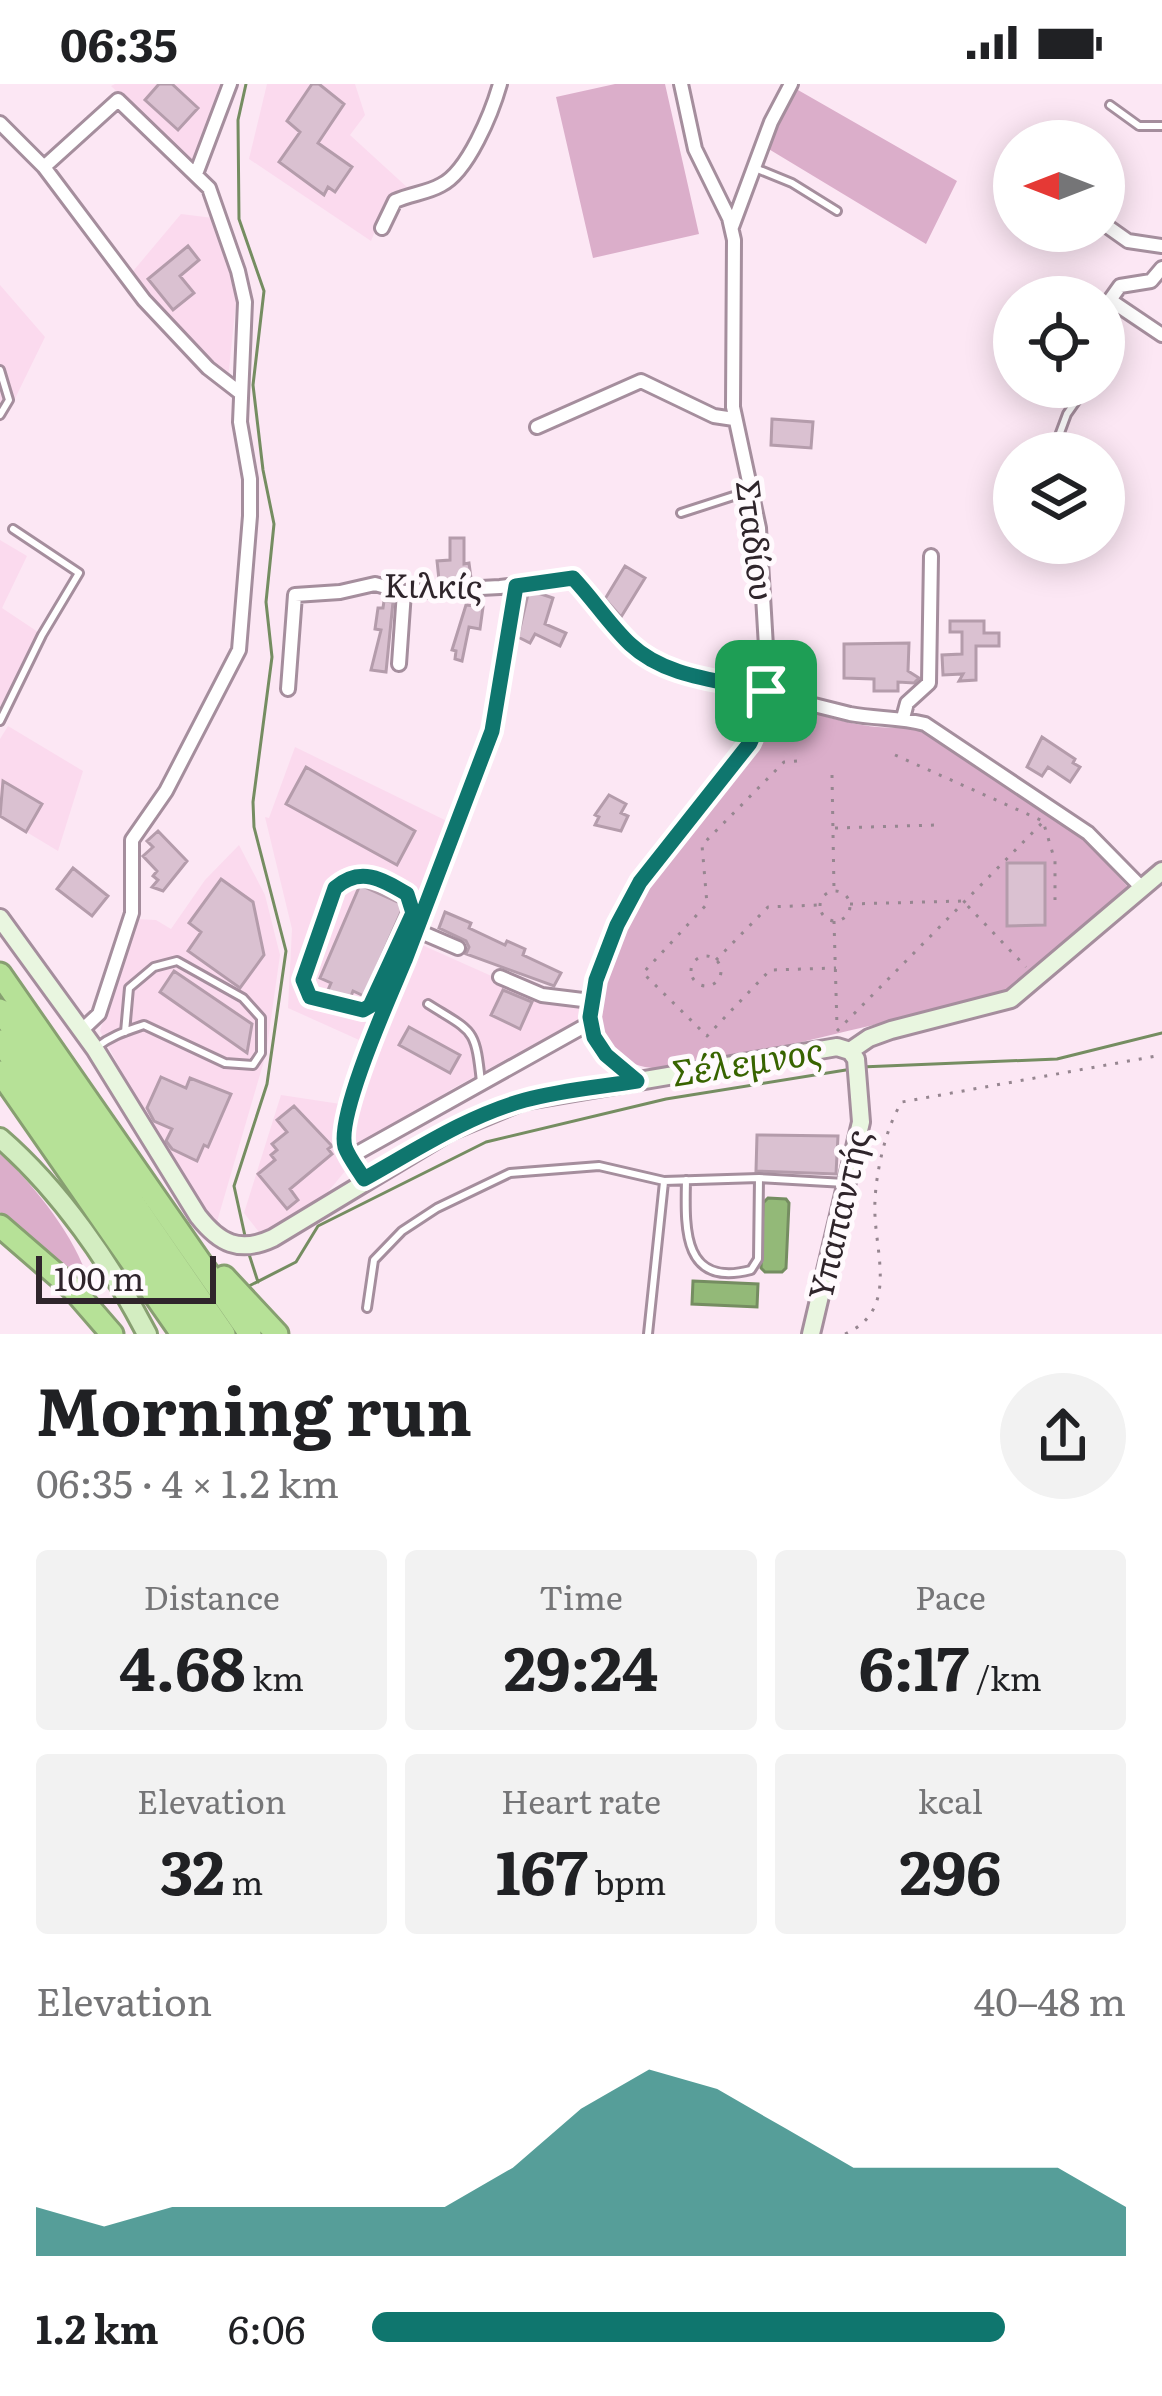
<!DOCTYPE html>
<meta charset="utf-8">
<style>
body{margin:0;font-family:Literata,serif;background:#f2f2f2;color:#202124;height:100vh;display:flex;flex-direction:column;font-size:45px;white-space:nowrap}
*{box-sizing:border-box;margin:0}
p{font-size:39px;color:#757577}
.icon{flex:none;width:66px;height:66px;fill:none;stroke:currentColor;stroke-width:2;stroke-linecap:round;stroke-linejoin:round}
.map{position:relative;height:1250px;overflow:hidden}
.panel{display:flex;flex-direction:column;background:#fff;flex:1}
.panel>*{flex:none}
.needle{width:78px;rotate:270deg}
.controls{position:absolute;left:993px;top:36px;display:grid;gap:24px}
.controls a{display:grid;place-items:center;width:132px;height:132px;border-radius:50%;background:#fff;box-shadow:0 6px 30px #0003;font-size:60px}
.scale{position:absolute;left:36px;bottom:30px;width:180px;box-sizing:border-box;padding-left:12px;border:6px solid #2f252b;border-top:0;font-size:33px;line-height:42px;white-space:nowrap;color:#2f252b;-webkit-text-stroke:9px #fffafd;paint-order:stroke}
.pin{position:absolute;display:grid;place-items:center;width:102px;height:102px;color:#fff;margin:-51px;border-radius:24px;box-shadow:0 6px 18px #0006}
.round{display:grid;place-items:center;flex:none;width:126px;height:126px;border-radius:63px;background:#f2f2f2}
.overview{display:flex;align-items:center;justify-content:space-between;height:204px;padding:0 36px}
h1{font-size:66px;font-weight:700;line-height:90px}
.metrics{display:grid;grid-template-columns:repeat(3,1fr);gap:18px;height:204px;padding:12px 36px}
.metrics div{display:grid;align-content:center;border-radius:12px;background:#f2f2f2;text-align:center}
.metrics b{font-size:60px;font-weight:700}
.metrics small{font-size:33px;font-weight:400}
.metrics p{font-size:33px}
.chart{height:336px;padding:24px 36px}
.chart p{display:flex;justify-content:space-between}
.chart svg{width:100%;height:216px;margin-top:12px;fill:#0f766e;opacity:.7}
ul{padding:0 36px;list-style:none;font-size:39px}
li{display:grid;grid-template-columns:192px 144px 1fr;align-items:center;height:90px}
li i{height:30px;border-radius:15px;background:#0f766e}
.status{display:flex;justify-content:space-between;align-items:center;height:84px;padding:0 60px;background:#fff;direction:ltr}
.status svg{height:33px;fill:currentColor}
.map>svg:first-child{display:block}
</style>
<div class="status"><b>06:35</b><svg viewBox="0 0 49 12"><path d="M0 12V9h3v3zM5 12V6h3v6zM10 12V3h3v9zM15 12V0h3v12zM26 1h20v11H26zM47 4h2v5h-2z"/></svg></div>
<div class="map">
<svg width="1162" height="1250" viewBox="0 0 1162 1250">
<rect width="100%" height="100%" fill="#fce7f4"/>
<path fill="#fbdaee" d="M115,0H226L193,80L111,2Z
M267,0H355L365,31L350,51L409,105L389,112L371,157L249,75Z
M181,130L213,134L232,198L236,218L228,295L129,192Z
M0,201L45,253L6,333L0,338Z
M0,456L27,472L2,524L38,548L0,628Z
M8,642L83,687L58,767L0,732V655Z
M295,663L451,739L368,960L288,924L292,845L265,733L269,734Z
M239,761L265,811L280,871L266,970L216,1141L168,1075L100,947L136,835L156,836L171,845L205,796Z
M413,857L545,916L582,920L581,934L452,1005L352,1067L349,1059L356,1020Z
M281,1011L347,1021L336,1063L346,1086L317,1121L262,1152L244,1129Z"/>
<path fill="#dbaeca" d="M615,0H665L699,150L593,174L556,13Z
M791,2L957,97L926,160L762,61Z
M773,618C818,629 868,650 914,642L1083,755L1130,805C1091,837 1053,877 1010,905C974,928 920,930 878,940C820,953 767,968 708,977C688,981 666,987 645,983C615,977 597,953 599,924C609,791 740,734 773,618Z
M0,1069C34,1101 89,1167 91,1215L0,1128Z"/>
<path fill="#93b978" stroke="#758d61" stroke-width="3" d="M768,1114L786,1115L789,1119L786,1184L782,1188H765L761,1184L763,1119Z
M693,1197L758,1200L757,1223L692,1220Z"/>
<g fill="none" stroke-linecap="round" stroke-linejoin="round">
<path stroke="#758d61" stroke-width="3" d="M861,983L1057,975L1162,949
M245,1152L234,1102L267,1000L286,867L254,743L253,718L272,573L266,518L274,440L263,386L253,301L264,207L239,135L238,36L246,0
M248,1167L258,1198
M249,1202L296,1178L318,1142L486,1058L666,1015L852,985"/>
</g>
<path fill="#dac1d1" stroke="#b49cab" stroke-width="3" d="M159,0H172L198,24L178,46L145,16Z
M312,0H319L344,20L318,59L352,83L335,108L328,103L324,111L279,78L300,48L287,37Z
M188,162L199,176L180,192L194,209L173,226L148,195Z
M772,335L813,338L811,364L771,361Z
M450,454H464V480L469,479L471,494L439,496L437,477L450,476Z
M625,482L645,494L621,533L605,515Z
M538,509L553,514L545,540L566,549L560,562L535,550L530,559L518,553L528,510Z
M384,517L393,518L386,588L371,586L381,546L375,545L378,524H383Z
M466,521L483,523L480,545L469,543L462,577L455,575L456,567L452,566Z
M950,537H984V549H999V562H976V596L959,597L963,590L943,591L942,571L962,570V548H950Z
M909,559L908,587L919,594L914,599L898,598V607H874V595L844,594V560Z
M1042,653L1075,675L1073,679L1080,683L1070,698L1048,683L1042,692L1027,683Z
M306,683L415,747L397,781L286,720Z
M3,697L42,720L26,748L0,732Z
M609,711L626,720L621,729L628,732L621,747L595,741L599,733L595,731Z
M158,747L187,777L163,807L152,803L158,796L153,792L157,787L143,772L153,763L147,757Z
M1007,779H1045V841L1007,842Z
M73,784L108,812L92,832L57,805Z
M221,795L253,818L264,871L240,904L188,867L201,848L189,839Z
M360,801L404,821L364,912L353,907L350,915L328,906L331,899L320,894Z
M445,828L471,839L469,844L505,861L507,857L525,865L523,871L561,889L554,902L466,870L469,863L466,857L439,844Z
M174,887L252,940L247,969L160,908Z
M503,906L532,918L520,945L491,931Z
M409,943L460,971L450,989L399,961Z
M161,993L186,1004L190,994L231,1010L208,1063L204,1061L197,1077L172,1065L166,1057L172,1045L154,1037L147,1024Z
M294,1022L332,1062L328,1065L332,1070L290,1105L298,1116L287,1125L258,1090L275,1076L271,1071L277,1066L272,1060L287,1048L277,1036Z
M757,1051L838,1052L836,1090L756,1087Z"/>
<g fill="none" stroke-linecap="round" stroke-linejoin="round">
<g stroke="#a58e9d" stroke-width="12">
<path id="lane" d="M1110,21L1139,42H1162
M755,84L792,99L837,127
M1104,241L1110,216
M0,286L9,316L0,331
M1054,365L1067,330L1086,303
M681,429L749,407
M0,637L42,551L79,489L13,445
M366,791L407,810L413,823L370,922L363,926L311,913L303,895L335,804L344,796Z
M428,920C474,949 475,943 481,998
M97,963C112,951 127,947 144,941L225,979L253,981L261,969V934L243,914L177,877L154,883L129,904L125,948
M686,1096C685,1144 682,1204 751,1186L758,1175L759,1094
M367,1224L374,1176L402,1147L437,1124L510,1089L599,1082L664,1097L759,1094L845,1099
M648,1250L664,1098"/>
</g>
<g stroke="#a58e9d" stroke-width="18">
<path id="street" d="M0,39L44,83L118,16L209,104L238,187L245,218L240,338L250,395V432L239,566L166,707L132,756V829L99,930L82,946
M44,83L144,216L208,284L239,308
M196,90L230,0
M1104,140L1128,157L1162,162
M732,143L771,38L791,0
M382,144L395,117C410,110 427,109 441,101C468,88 492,28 500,0
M1162,184L1151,197L1120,202L1110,216L1162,251
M537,343L641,297L714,332L734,335
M399,580L404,508
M288,605L295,511L340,508L375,500L404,508L500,503L573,494L632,562L666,584L850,630C876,635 900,633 925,640L1088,749L1142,804
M903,634L907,619L929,599L931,472
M416,846L458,864
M500,893L542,911L591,917
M637,997L606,971L591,946L590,926L597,895L617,841L640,798L750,660L764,619L766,563L759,444L733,323L734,156L729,134L695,65L681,0
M350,1073L590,939
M364,1095L345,1061L349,1028L380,935L490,655L516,501"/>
</g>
<g stroke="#a58e9d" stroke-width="22">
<path id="secondary" d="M0,834L95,965L198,1132C219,1159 239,1170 273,1154L450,1047L522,1017L837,963L850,967
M811,1250L861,1038L856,975L850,967L869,954L891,946L1011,915L1162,787"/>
</g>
<g stroke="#879f71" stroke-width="24">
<path id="primary" d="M0,1054C60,1106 111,1180 147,1250"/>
</g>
<g stroke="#879f71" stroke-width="27">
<path id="highway" d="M0,890L250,1250
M0,926L224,1250
M0,957L203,1250
M0,988L182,1250
M0,1142L73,1205L112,1250
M224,1193L277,1250"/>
</g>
<path stroke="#968690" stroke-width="3" stroke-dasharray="3 9" stroke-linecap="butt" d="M895,671L1043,737L1055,777V816
M797,677L784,678L702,761L707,820L643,889L707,952L770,886L836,884
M832,691L834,806
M835,744L936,741
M820 822a15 15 0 1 1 30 0a15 15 0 1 1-30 0Z
M850,820L963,817L1026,883
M834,837L837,943
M691 887a15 15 0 1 1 30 0a15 15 0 1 1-30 0Z
M716,876L768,823L819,821
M837,947L1045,736
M845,1250C902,1225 872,1164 875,1117C876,1088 886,1042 902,1018L1162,971"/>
<use href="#lane" stroke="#fff" stroke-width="6"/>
<use href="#street" stroke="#fff" stroke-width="12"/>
<use href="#secondary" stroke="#e9f6e0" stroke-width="16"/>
<use href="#primary" stroke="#d3edc1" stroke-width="18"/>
<use href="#highway" stroke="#b6e197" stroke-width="21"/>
</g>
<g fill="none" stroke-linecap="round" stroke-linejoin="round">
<g stroke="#fff" stroke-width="24">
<path id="route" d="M766,607C720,596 666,594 630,560C609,540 593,515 573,494L516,502L492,647L405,876L390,879L370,922L363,926L310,913L303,896L335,804C360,782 382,795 407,810L413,829L390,879L405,876C391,910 336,1031 345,1063C349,1074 358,1085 364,1095C416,1066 467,1032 525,1016C561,1006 600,1003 637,997L606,971L594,953L590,933L596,896L617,841L640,798L750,659L761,634L766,607"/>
</g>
<use href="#route" stroke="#0f766e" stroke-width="15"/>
</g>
<g text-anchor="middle" stroke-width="10" stroke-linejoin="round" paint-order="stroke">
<g font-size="33" fill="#2f252b" stroke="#fffafd">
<text transform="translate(755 456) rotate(83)" y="12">Σταδίου</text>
<text transform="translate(433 502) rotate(1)" y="12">Κιλκίς</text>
<text transform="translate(839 1131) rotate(-77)" y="12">Υπαπαντής</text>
</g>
<g font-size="36" font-style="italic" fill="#386400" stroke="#fffafd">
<text transform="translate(747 978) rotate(-9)" y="13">Σέλεμνος</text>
</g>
</g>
</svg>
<div class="controls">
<a><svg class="needle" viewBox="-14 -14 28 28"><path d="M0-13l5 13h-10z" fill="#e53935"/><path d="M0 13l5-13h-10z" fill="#757577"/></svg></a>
<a><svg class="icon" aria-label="locate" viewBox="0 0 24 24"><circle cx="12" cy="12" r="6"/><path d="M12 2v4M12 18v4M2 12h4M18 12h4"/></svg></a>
<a><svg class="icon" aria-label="layers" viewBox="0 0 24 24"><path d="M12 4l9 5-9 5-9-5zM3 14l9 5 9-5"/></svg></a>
</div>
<div class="scale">100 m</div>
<div class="pin" style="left:766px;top:607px;background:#1e9e55"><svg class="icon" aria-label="arrive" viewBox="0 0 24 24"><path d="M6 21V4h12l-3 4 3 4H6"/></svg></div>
</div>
<section class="panel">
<div class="overview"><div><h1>Morning run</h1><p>06:35 · 4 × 1.2 km</p></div><a class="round"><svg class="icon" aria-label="share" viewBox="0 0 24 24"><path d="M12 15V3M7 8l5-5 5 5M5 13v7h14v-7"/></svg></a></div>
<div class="metrics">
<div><p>Distance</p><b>4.68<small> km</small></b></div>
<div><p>Time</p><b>29:24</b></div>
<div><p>Pace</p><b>6:17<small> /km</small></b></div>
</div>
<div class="metrics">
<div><p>Elevation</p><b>32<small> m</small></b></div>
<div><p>Heart rate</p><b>167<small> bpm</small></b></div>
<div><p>kcal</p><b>296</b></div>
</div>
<div class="chart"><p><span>Elevation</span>40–48 m</p>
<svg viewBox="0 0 160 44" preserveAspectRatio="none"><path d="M0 44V34L10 38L20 34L30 34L40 34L50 34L60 34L70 26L80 14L90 6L100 10L110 18L120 26L130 26L140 26L150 26L160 34V44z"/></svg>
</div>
<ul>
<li><b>1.2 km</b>6:06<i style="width:84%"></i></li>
</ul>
</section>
